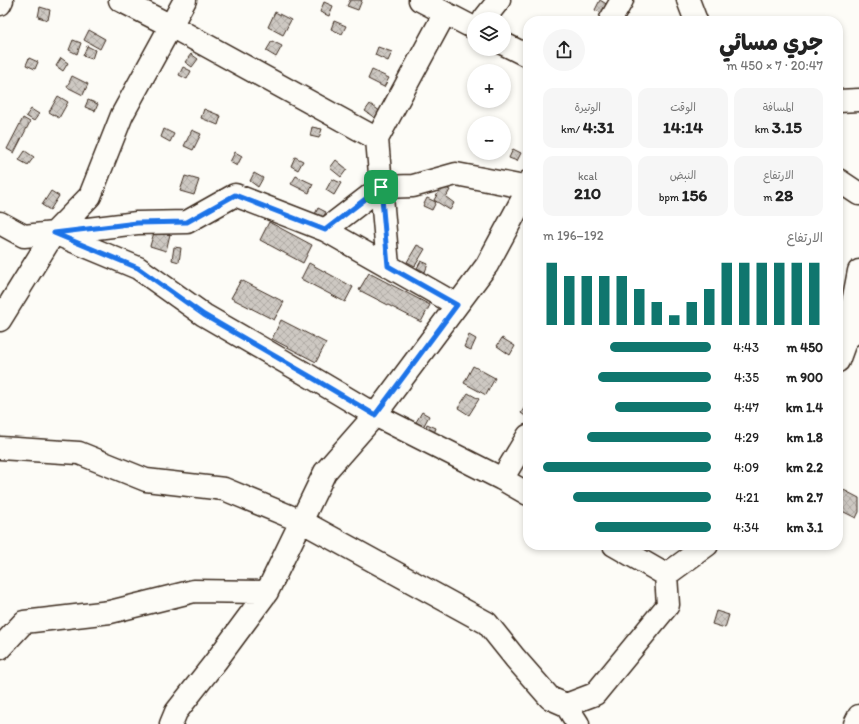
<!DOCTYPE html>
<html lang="ar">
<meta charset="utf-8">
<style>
body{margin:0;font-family:Itim,"Playpen Sans Arabic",sans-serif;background:#f6f6f6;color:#222;direction:rtl;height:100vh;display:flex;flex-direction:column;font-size:15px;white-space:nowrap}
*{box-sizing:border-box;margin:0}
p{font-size:13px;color:#767676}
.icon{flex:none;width:22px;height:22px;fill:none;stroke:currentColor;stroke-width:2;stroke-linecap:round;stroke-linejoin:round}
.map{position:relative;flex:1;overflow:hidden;direction:ltr}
.side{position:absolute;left:523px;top:16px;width:320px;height:534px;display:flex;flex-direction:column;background:#fff;border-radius:16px;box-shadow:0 2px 6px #0003;direction:rtl}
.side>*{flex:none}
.controls{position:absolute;left:467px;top:12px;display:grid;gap:8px}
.controls a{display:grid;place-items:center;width:44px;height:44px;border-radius:50%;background:#fff;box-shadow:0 2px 6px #0003;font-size:20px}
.pin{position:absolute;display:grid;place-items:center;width:34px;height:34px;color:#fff;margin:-17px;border-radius:8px;box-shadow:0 2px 6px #0006}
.round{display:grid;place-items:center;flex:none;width:42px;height:42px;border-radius:21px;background:#f6f6f6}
.head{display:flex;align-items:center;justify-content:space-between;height:68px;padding:0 20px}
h1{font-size:22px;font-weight:800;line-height:30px}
.figures{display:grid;grid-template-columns:repeat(3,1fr);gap:6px;height:68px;padding:4px 20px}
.figures div{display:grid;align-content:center;border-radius:10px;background:#f6f6f6;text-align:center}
.figures b{font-size:17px;font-weight:800}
.figures small{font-size:11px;font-weight:400}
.figures p{font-size:11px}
.chart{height:112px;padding:8px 20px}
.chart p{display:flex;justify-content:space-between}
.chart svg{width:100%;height:72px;margin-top:4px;stroke:#0f766e;stroke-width:6}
ul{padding:0 20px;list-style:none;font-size:13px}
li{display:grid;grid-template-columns:64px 48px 1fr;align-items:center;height:30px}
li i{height:10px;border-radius:5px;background:#0f766e}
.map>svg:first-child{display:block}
</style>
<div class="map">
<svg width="859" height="724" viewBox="0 0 859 724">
<defs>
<pattern id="building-cross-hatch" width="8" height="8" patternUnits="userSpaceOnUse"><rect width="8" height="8" fill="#cdc8c2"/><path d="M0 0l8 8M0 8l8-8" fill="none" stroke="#b1aca6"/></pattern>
</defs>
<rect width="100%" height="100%" fill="#fdfcf7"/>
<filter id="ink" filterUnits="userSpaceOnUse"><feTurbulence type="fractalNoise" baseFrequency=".025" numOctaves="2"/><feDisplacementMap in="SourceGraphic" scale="8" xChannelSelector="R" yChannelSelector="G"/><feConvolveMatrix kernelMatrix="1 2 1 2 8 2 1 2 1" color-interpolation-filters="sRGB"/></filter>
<g filter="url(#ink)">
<path fill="url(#building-cross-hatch)" stroke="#3b2a1e" d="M350,0H362L358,10L347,6Z
M600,0L608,5L604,14L595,10Z
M324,2L333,6L329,16L320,12Z
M40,7L50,10L48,20L38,17Z
M275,12L291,20L283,35L268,27Z
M334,21L346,26L342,34L331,29Z
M89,30L105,39L100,49L84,40Z
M73,40L81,43L77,54L69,50Z
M272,41L282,46L276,57L266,51Z
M87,46L95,50L92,59L83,56Z
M378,47L392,52L388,61L375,55Z
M191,54L198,59L192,67L185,62Z
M29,58L38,62L35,69L26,65Z
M61,58L68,63L63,71L56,66Z
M183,67L191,71L187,79L179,75Z
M372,70L389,78L384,87L368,79Z
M72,76L88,84L83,95L67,87Z
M58,96L68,102L59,118L49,112Z
M88,100L98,104L95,111L85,107Z
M370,104L384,114L379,121L365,111Z
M31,109L39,114L34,121L26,116Z
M204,109L221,116L218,125L201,118Z
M23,118L30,122L14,153L7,149Z
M312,127L322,129L319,138L310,136Z
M164,129L174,134L170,142L161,137Z
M192,130L201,134L193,150L184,146Z
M513,149L521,153L517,161L509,158Z
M25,151L34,157L28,165L19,160Z
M235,152L242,156L237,166L230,162Z
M295,157L303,161L298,170L291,166Z
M336,160L347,169L341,177L330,168Z
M254,173L263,178L258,187L250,181Z
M185,176L199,180L194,195L180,191Z
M296,176L313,184L309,193L291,184Z
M332,179L341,183L334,195L326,190Z
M442,186L450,190L446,197L454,203L450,210L434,200Z
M51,191L59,196L50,210L42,205Z
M427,198L436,202L432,210L423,206Z
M318,208L326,212L322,220L314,216Z
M269,222L312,245L303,263L260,240Z
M156,226L171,230L166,251L150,246Z
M417,245L425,249L415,266L407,262Z
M174,247L181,248L179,262L172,260Z
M421,261L428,264L425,272L417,268Z
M309,263L353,287L345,302L301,279Z
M369,273L430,305L421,322L359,290Z
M241,280L284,302L274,320L231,298Z
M281,320L326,343L316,362L272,339Z
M469,335L476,339L471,350L464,347Z
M502,338L515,346L510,355L497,346Z
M473,366L495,378L486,395L464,383Z
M468,393L479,399L469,415L458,408Z
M528,402V418L521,413Z
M422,412L429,416L421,431L413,427Z
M427,424L436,428L433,436L424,432Z
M838,487L859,498V512L856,518L838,509Z
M716,611L729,615L725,628L712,624Z"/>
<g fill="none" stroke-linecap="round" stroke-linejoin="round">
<g stroke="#3b2a1e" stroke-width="25">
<path id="minor" d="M120,0L171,26L377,139
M420,0L474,28
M688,0L696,21
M0,4L2,0
M484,19L499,0
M610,21L622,0
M504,44L528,56
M838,101L859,100
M838,180L859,194
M0,223L24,236L54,233L138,268L204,315L311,377L375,415L502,479L528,494
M325,230L457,305
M55,233L137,223L187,222L235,195L325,230L381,187L413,186L456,174L524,187L528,182
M388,266L377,139L445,13
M0,320L54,233L90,196L122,115L185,0
M846,339L859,271
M838,361L846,339L858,330
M0,448L79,453L146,480L224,489L301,521L487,623L515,658L550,698L566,705L595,694L668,605L666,575L614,545
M502,479L528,436
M666,575L707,545
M0,648L24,622L110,612L194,591L267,592
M566,705L578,724
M171,724L176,712L216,661L267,592L325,472L375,415L487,265L528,189"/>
</g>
<g stroke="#3b2a1e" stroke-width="25">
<path id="major" d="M855,724L859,716"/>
</g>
<use href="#minor" stroke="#fdfcf7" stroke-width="22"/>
<use href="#major" stroke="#fdfcf7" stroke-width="22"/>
</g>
</g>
<g fill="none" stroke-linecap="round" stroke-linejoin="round" filter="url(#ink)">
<g stroke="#fff" stroke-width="8">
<path id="route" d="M381,187L388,266L457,305L375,415L311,377L204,315L138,268L54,233L137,223L187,222L235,195L325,230Z"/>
</g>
<use href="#route" stroke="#1a73e8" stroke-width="5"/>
</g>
</svg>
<div class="controls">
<a><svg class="icon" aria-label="layers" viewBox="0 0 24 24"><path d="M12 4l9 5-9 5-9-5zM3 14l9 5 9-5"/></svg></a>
<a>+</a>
<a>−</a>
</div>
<div class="pin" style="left:381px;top:187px;background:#1e9e55"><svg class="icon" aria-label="arrive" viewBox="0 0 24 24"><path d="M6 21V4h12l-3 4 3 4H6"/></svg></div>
<section class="side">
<div class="head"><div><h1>جري مسائي</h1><p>20:47 · 7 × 450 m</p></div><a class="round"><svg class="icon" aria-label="share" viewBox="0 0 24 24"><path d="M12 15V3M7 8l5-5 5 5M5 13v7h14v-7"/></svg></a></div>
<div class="figures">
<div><p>المسافة</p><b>3.15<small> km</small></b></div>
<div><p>الوقت</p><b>14:14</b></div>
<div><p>الوتيرة</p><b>4:31<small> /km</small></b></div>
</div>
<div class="figures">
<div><p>الارتفاع</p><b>28<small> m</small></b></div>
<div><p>النبض</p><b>156<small> bpm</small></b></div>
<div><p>kcal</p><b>210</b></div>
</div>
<div class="chart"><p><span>الارتفاع</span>192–196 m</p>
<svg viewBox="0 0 160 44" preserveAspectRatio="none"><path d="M5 44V6M15 44V14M25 44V14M35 44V14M45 44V14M55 44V22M65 44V30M75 44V38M85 44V30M95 44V22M105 44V6M115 44V6M125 44V6M135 44V6M145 44V6M155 44V6"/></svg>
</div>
<ul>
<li><b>450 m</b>4:43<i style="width:60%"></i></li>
<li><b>900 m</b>4:35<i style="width:67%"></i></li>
<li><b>1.4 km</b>4:47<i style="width:57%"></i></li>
<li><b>1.8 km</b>4:29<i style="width:74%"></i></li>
<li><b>2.2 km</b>4:09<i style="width:100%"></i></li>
<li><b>2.7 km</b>4:21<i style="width:82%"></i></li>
<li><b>3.1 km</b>4:34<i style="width:69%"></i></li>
</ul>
</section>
</div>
